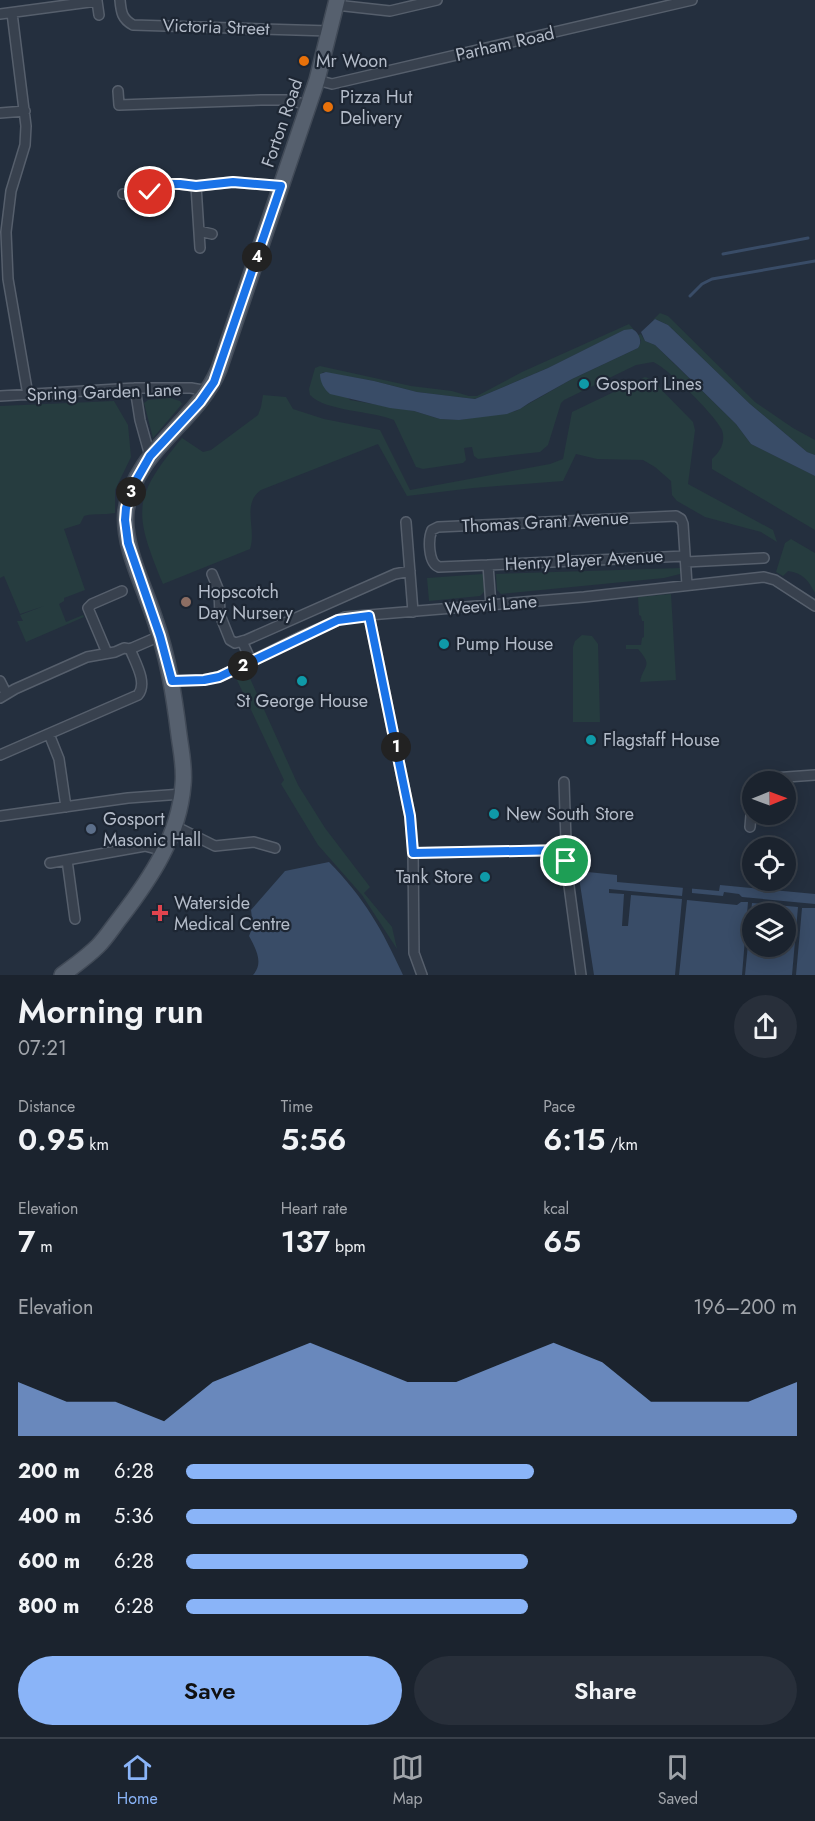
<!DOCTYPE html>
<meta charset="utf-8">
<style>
body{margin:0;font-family:Jost,sans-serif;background:#282f3a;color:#f1f3f6;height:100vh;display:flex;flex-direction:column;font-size:22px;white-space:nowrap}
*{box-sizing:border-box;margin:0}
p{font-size:20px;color:#a0a4aa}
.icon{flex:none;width:33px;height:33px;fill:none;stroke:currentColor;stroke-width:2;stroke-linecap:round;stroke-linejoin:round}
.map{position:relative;height:975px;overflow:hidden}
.details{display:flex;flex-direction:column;background:#1b232e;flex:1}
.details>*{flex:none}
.needle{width:39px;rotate:89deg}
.controls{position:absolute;left:742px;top:771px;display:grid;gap:12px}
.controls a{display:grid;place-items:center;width:54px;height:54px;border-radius:50%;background:#1b232e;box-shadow:0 3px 15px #0003,0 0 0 2px #39404a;font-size:30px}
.pin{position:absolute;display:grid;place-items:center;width:51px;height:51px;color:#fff;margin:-26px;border:3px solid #fff;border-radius:50%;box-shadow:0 2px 6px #0007}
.km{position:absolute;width:30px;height:30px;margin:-15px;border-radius:50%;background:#222;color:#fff;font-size:16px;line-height:30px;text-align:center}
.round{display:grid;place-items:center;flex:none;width:63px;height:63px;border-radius:32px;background:#282f3a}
.summary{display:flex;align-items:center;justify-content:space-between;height:102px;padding:0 18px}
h1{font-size:33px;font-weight:600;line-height:45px}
.figures{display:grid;grid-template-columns:repeat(3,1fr);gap:9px;height:102px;padding:6px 18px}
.figures div{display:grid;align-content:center}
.figures b{font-size:30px;font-weight:600}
.figures small{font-size:16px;font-weight:400}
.figures p{font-size:16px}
.chart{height:168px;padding:12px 18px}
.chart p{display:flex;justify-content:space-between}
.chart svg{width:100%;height:108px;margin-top:6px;fill:#8ab4f8;opacity:.7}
.button{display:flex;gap:12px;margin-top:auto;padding:12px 18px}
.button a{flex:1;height:69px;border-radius:36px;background:#8ab4f8;color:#111;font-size:24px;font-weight:600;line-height:69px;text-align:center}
.button a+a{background:#282f3a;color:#f1f3f6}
ul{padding:0 18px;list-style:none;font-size:20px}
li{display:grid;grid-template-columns:96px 72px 1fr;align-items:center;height:45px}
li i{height:15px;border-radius:8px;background:#8ab4f8}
.tabs{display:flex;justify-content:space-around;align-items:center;height:84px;border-top:2px solid #39404a;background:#1b232e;font-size:16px;color:#a0a4aa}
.tabs a{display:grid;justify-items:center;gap:3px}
.tabs .current{color:#8ab4f8}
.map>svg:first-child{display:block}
</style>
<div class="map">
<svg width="815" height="975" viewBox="0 0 815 975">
<rect width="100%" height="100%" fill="#242f3e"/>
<path fill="#263c3f" d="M660,313L668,316L755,402L793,428L815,440V455L807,452L750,404L668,325L655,319L652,321Z
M629,324L635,331L624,330L548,368L475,399L417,392L374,381L322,372L350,400L414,411L440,419L459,420L516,411L572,379L638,348L641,341L638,335L641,334L645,341L655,345L736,424L751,444L815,476V530L712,469V459C720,452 726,442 722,430C716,416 667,367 653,362L636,365L564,400L561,403L548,445L540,452L478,459L474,456L472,447L464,448L466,460L463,463L423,469L416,467L394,420C373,411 324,411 310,395L309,389L315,368L320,366L411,386L452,391L469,396H477L522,372Z
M645,377L651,379L693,422L695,430L688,484L773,530L777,542L761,532L705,517L677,501L672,495L671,481L655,467L643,460L597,459L576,454L563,481L473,488L407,496L378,444L261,490C241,504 257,529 250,549L163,584C134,513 131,499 182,438L203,452L211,450L258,415L261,407L263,395L286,397L293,409L324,419L380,430L410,490L550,464L563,459L572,412Z
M170,398L180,401L182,404L153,438L144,403L148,400Z
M114,401L128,425L131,457L115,490V513C104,515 95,513 84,516L80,524L64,529L85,590L64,598V601L59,604L66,622L83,615L84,617L26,642L17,621H23L20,615L44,606L20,614L4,576L0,578V406Z
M791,539L815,553V593C808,580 803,573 788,571L783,576L776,572L785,543Z
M681,568L680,574L664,578L501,594L497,590L496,574Z
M483,574L484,592L480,596L429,601L427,578Z
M671,594L676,680L640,682C643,665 654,667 638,649H626V645H641L642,638L644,637V621H642L641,616L639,615L638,597Z
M582,635L592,636L598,644L600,722H573V647L575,641Z
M248,674L298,785L325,828L370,887L364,893L392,927L397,949L362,895L318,845L281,784L284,780L237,680Z"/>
<path fill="#394c67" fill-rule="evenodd" d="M655,319L668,325L750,404L807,452L815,455V476L751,444L736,424L676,365L655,345L645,341L641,332Z
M632,329C639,332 643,342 638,348L572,379L529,403L520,409L507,414L459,420L440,419L414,411L390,408L330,394C324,389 320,382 320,374L326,372L374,381L417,392L475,399L548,368L624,330Z
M329,862C365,899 382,929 403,975H253C264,963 256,949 249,936L253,926L251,910L285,871Z
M578,871L617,875V882L719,891L720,885L815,894V975H594ZM753,914H786V946H753Z"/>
<path fill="#242f3e" d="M683,887L692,888V893L723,896L724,892L739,894L742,897L815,904V908H802L796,975H792L798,907L752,903L745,975H742L748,902H741L737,905L687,900L679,975H675L682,899L631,895L628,926H622L624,894L609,893V889L682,896Z"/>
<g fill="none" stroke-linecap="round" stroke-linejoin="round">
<path stroke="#394c67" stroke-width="3" d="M723,254L808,238
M690,296L702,284L712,279L815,261"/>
<g stroke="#565f6c" stroke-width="12">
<path id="street" d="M120,0C121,12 122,19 133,25L330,31
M336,5L390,11L437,0
M12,13L26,126L25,145L11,191L6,232L8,279L28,395
M0,14L97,1L99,15
M317,80L332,84L692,0
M118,91L119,105L261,100H288L308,105
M0,113L25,111
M196,186L200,248
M123,194L150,192L167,184H180L196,186L233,182L281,186
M199,231L212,234
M135,388L140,420L150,456
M0,396L135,388H191L208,391
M406,522L413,612
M686,562L764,558
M488,565L439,567C428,563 428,539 432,530L438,527L676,516L681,519L683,524L687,585
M212,574L219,591L220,615L230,640L235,643L246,640L395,574L410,571
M491,606L488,565L685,556
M369,616L410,816L413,848L414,953L422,975
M242,641L251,661
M107,653L88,608L92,604L122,591
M0,681L6,693
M172,681L204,680L221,676L302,636L345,617L584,597L764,577L775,580L815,606
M0,698L15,689L87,657L115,652L124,648L130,649L160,636
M49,734L59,759L66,807
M0,755L138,695C148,683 135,662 130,649
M564,782L567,871L581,975
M754,782L758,779L815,775
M0,816L128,798L182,794
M175,826L215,846L254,842L275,848
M750,827L753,792
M413,853L566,850
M67,860L75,919
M50,863L145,846L164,851"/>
</g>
<g stroke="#414a57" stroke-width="18">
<path id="primary" d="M62,975C74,966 87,957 98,946C106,938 113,927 120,918C151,878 179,836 183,785C185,768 181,751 179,735C174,695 168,657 155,620C145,588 122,545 126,511C134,450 197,423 219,369L317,80L337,0"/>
</g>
<use href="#street" stroke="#38414e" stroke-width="9"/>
<use href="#primary" stroke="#56606e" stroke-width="15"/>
</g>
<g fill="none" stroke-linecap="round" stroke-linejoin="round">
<g stroke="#fff" stroke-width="12">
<path id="route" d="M150,192L167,184H180L196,186L233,182L281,186L214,382L200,402L150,456L134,484L126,508L125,520L128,543L160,636L172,681L204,680L219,677L338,620L369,616L410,816L413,853L566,850V861"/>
</g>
<use href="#route" stroke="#1a73e8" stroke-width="8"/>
</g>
<g fill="#e8710a" stroke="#1d2633" stroke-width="2">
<circle cx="304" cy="61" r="6"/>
<circle cx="328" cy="107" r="6"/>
</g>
<g fill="#0f9aa8" stroke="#1d2633" stroke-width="2">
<circle cx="584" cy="384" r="6"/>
<circle cx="444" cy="644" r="6"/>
<circle cx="302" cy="681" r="6"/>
<circle cx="591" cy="740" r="6"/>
<circle cx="494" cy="814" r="6"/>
<circle cx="485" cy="877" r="6"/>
</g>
<circle fill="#8d6e63" stroke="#1d2633" stroke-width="2" cx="186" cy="602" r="6"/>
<circle fill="#5c6f8a" stroke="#1d2633" stroke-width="2" cx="91" cy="829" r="6"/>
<path fill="#e0444e" stroke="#1d2633" stroke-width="2" d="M157 904h6v6h6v6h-6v6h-6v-6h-6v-6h6z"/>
<g text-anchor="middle" stroke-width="4.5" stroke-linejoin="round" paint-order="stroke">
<g font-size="18" fill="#b4bcc9" stroke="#1d2633">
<text transform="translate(216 27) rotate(2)" y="6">Victoria Street</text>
<text transform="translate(505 44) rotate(-13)" y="6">Parham Road</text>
<text transform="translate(282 123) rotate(-71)" y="6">Forton Road</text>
<text transform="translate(104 392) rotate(-2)" y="6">Spring Garden Lane</text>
<text transform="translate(545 522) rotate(-3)" y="6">Thomas Grant Avenue</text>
<text transform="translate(584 560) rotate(-3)" y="6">Henry Player Avenue</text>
<text transform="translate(491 605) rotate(-5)" y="6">Weevil Lane</text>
</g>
<g font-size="18" fill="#b4bcc9" stroke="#1d2633" text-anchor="start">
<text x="316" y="67">Mr Woon</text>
<text x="340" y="103">Pizza Hut<tspan x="340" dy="21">Delivery</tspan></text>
<text x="596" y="390">Gosport Lines</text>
<text x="198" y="598">Hopscotch<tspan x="198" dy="21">Day Nursery</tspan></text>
<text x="456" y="650">Pump House</text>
<text x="302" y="707" text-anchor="middle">St George House</text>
<text x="603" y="746">Flagstaff House</text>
<text x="506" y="820">New South Store</text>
<text x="103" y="825">Gosport<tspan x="103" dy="21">Masonic Hall</tspan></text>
<text x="473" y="883" text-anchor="end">Tank Store</text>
<text x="174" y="909">Waterside<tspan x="174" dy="21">Medical Centre</tspan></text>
</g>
</g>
</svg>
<div class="controls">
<a><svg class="needle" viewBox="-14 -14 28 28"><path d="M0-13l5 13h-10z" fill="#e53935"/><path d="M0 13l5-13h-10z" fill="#a0a4aa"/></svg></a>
<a><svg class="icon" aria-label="locate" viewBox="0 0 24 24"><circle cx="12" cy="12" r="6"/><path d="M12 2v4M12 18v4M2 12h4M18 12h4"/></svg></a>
<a><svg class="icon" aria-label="layers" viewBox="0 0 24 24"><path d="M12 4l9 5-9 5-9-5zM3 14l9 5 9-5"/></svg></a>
</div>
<div class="pin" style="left:566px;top:861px;background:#1e9e55"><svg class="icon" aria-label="arrive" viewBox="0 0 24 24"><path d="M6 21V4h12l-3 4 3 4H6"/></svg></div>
<div class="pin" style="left:150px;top:192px;background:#d93025"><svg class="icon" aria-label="check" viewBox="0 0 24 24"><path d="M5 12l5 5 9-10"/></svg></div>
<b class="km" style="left:396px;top:747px">1</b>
<b class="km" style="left:243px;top:666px">2</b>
<b class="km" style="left:131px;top:492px">3</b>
<b class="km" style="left:257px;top:257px">4</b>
</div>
<section class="details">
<div class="summary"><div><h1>Morning run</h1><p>07:21</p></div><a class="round"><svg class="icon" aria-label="share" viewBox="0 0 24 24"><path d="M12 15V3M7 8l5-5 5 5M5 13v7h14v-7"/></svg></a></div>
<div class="figures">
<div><p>Distance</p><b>0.95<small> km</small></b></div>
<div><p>Time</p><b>5:56</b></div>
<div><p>Pace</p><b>6:15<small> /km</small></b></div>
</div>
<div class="figures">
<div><p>Elevation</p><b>7<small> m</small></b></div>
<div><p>Heart rate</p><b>137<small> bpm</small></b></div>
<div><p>kcal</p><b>65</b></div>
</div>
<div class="chart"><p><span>Elevation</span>196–200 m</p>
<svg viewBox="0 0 160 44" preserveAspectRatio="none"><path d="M0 44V22L10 30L20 30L30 38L40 22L50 14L60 6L70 14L80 22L90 22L100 14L110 6L120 14L130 30L140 30L150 30L160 22V44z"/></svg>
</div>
<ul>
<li><b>200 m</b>6:28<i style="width:57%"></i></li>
<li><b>400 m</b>5:36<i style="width:100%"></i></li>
<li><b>600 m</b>6:28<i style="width:56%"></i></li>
<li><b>800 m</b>6:28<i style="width:56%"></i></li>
</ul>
<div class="button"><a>Save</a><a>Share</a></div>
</section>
<nav class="tabs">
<a class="current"><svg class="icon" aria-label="home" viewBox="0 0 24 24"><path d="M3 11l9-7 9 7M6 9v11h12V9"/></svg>Home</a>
<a><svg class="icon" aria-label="map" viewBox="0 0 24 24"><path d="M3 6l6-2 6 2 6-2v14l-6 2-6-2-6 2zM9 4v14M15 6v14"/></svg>Map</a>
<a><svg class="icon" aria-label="saved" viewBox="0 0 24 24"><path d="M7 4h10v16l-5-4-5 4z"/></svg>Saved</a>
</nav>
